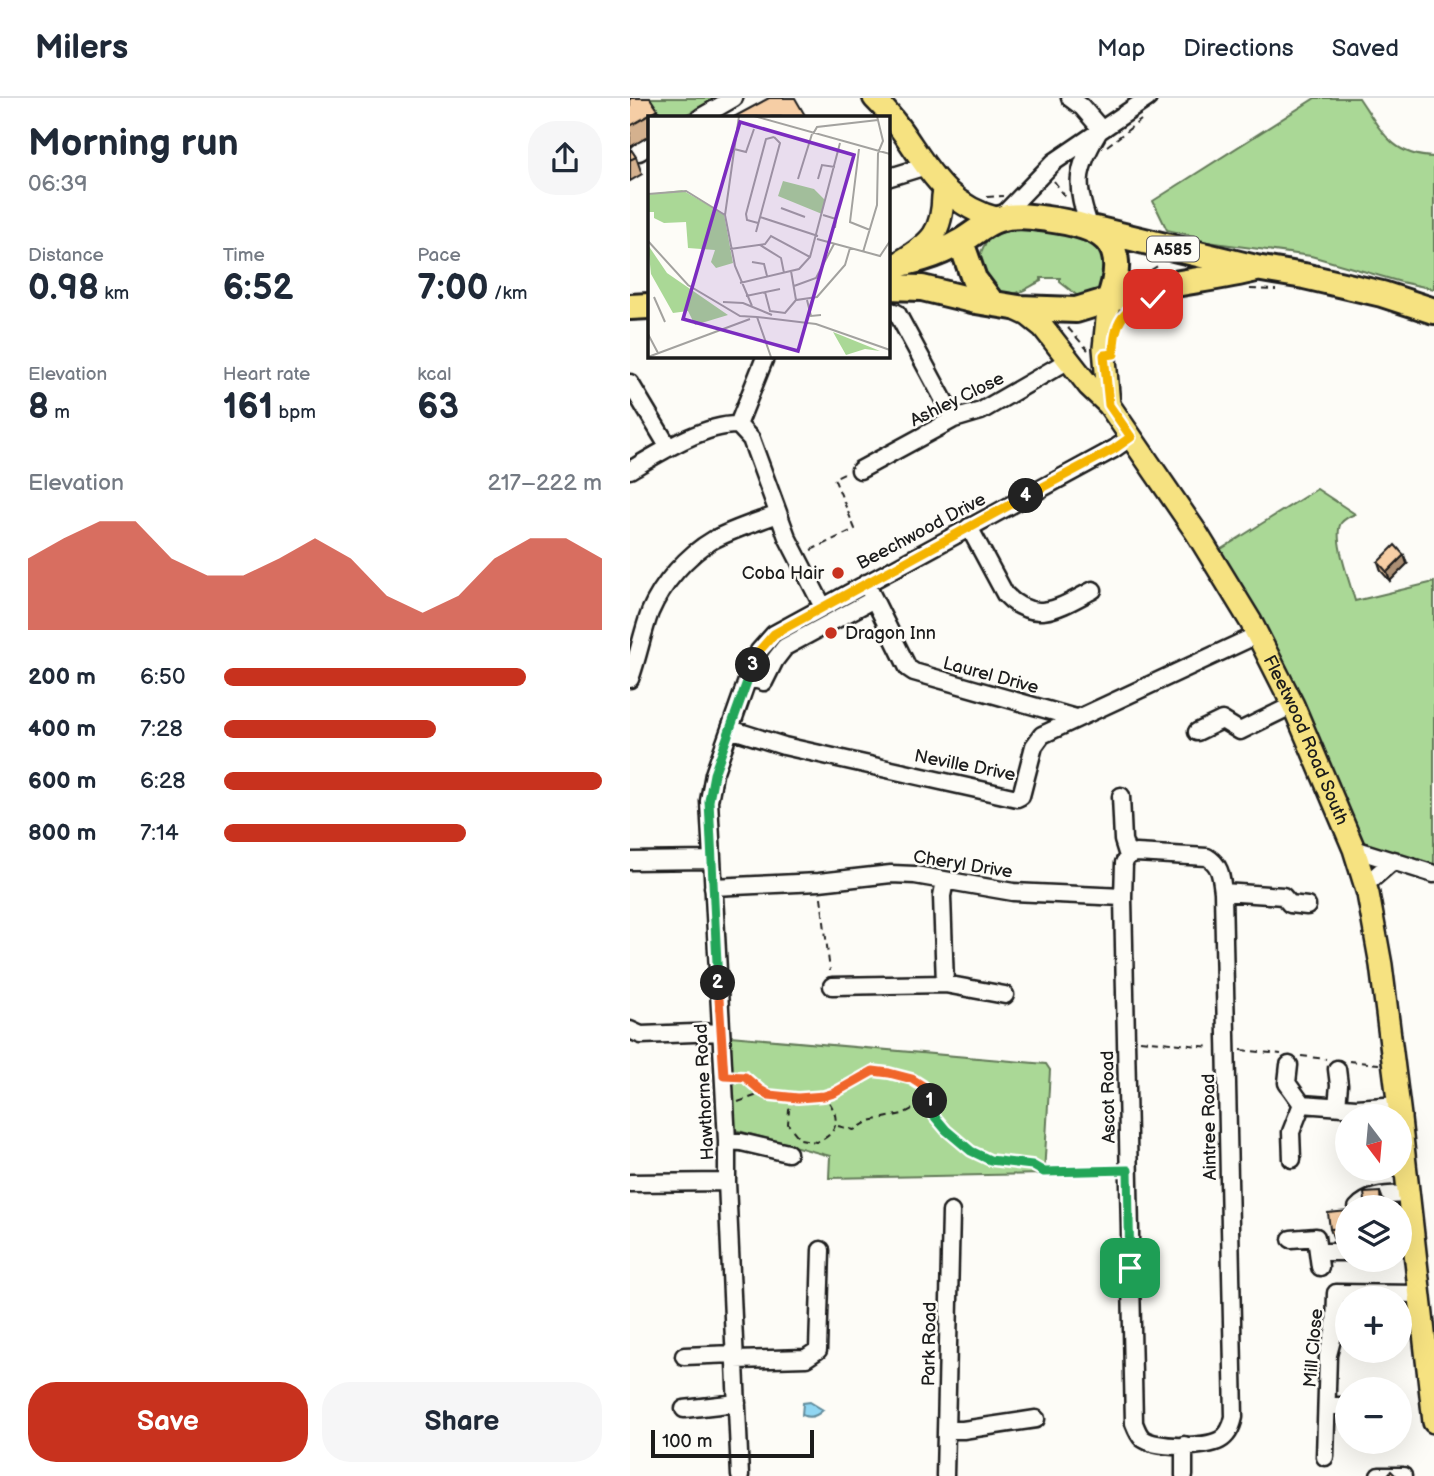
<!DOCTYPE html>
<meta charset="utf-8">
<style>
body{margin:0;font-family:"Balsamiq Sans",sans-serif;background:#f6f6f7;color:#1f2937;height:100vh;display:flex;flex-direction:column;font-size:26px;white-space:nowrap}
*{box-sizing:border-box;margin:0}
p{font-size:23px;color:#747a83}
.icon{flex:none;width:38px;height:38px;fill:none;stroke:currentColor;stroke-width:2;stroke-linecap:round;stroke-linejoin:round}
.map{position:relative;flex:1;overflow:hidden}
.sheet{display:flex;flex-direction:column;background:#fff;width:630px}
.sheet>*{flex:none}
.needle{width:46px;rotate:164deg}
.tools{position:absolute;left:705px;top:1006px;display:grid;gap:14px}
.tools a{display:grid;place-items:center;width:77px;height:77px;border-radius:50%;background:#fff;box-shadow:0 7px 28px #0002;font-size:35px}
.scale{position:absolute;left:21px;bottom:18px;width:163px;box-sizing:border-box;padding-left:7px;border:4px solid #1c1c1c;border-top:0;font-size:19px;line-height:24px;white-space:nowrap;color:#1c1c1c;-webkit-text-stroke:5px #fdfcf7;paint-order:stroke}
.pin{position:absolute;display:grid;place-items:center;width:60px;height:60px;color:#fff;margin:-30px;border-radius:14px;box-shadow:0 4px 10px #0006}
.km{position:absolute;width:35px;height:35px;margin:-18px;border-radius:50%;background:#222;color:#fff;font-size:19px;line-height:35px;text-align:center}
.round{display:grid;place-items:center;flex:none;width:74px;height:74px;border-radius:28px;background:#f6f6f7}
.head{display:flex;align-items:center;justify-content:space-between;height:119px;padding:0 28px}
h1{font-size:38px;font-weight:700;line-height:52px}
.stats{display:grid;grid-template-columns:repeat(3,1fr);gap:10px;height:119px;padding:7px 28px}
.stats div{display:grid;align-content:center}
.stats b{font-size:35px;font-weight:700}
.stats small{font-size:19px;font-weight:400}
.stats p{font-size:19px}
.chart{height:196px;padding:14px 28px}
.chart p{display:flex;justify-content:space-between}
.chart svg{width:100%;height:126px;margin-top:7px;fill:#c8321e;opacity:.7}
.button{display:flex;gap:14px;margin-top:auto;padding:14px 28px}
.button a{flex:1;height:80px;border-radius:28px;background:#c8321e;color:#fff;font-size:28px;font-weight:700;line-height:80px;text-align:center}
.button a+a{background:#f6f6f7;color:#1f2937}
ul{padding:0 28px;list-style:none;font-size:23px}
li{display:grid;grid-template-columns:112px 84px 1fr;align-items:center;height:52px}
li i{height:18px;border-radius:9px;background:#c8321e}
header{display:flex;align-items:center;gap:42px;box-sizing:border-box;height:98px;padding:0 35px;background:#fff;border-bottom:2px solid #e0e1e3}
header strong{font-size:33px}
nav{display:flex;gap:38px;margin-inline-start:auto;font-size:24px}
main{display:flex;flex:1;min-height:0}
.map>svg:first-child{display:block}
</style>
<header>
<strong>Milers</strong>
<nav><a>Map</a><a>Directions</a><a>Saved</a></nav>
</header>
<main>
<section class="sheet">
<div class="head"><div><h1>Morning run</h1><p>06:39</p></div><a class="round"><svg class="icon" aria-label="share" viewBox="0 0 24 24"><path d="M12 15V3M7 8l5-5 5 5M5 13v7h14v-7"/></svg></a></div>
<div class="stats">
<div><p>Distance</p><b>0.98<small> km</small></b></div>
<div><p>Time</p><b>6:52</b></div>
<div><p>Pace</p><b>7:00<small> /km</small></b></div>
</div>
<div class="stats">
<div><p>Elevation</p><b>8<small> m</small></b></div>
<div><p>Heart rate</p><b>161<small> bpm</small></b></div>
<div><p>kcal</p><b>63</b></div>
</div>
<div class="chart"><p><span>Elevation</span>217–222 m</p>
<svg viewBox="0 0 160 44" preserveAspectRatio="none"><path d="M0 44V19L10 12L20 6L30 6L40 19L50 25L60 25L70 19L80 12L90 19L100 32L110 38L120 32L130 19L140 12L150 12L160 19V44z"/></svg>
</div>
<ul>
<li><b>200 m</b>6:50<i style="width:80%"></i></li>
<li><b>400 m</b>7:28<i style="width:56%"></i></li>
<li><b>600 m</b>6:28<i style="width:100%"></i></li>
<li><b>800 m</b>7:14<i style="width:64%"></i></li>
</ul>
<div class="button"><a>Save</a><a>Share</a></div>
</section>
<div class="map">
<svg width="804" height="1378" viewBox="0 0 804 1378">
<rect width="100%" height="100%" fill="#fdfcf7"/>
<filter id="ink" filterUnits="userSpaceOnUse"><feTurbulence type="fractalNoise" baseFrequency=".0143" numOctaves="2"/><feDisplacementMap in="SourceGraphic" scale="14" xChannelSelector="R" yChannelSelector="G"/><feConvolveMatrix kernelMatrix="1 2 1 2 8 2 1 2 1" color-interpolation-filters="sRGB"/></filter>
<g filter="url(#ink)">
<path fill="#aad896" stroke="#637a59" stroke-width="2" d="M16,0H87L52,19H28Z
M685,0H729C751,32 761,58 804,59V191L771,184L681,158L570,143L564,138L537,132L523,103Z
M387,131L455,139L476,156L473,187L462,196L449,199L430,184V180H411V183C402,187 390,196 380,197C353,199 326,138 387,131Z
M687,391L725,416C720,418 715,420 711,425C702,440 721,487 725,503L804,484V776L733,752L588,453Z
M100,938L416,966L420,972L414,1076L199,1080L200,1058L105,1032Z"/>
<path fill="#90d6f2" stroke="#628c9c" stroke-width="2" d="M180,1304L193,1312C187,1318 180,1321 172,1317L173,1305Z"/>
<g fill="none" stroke-linecap="round" stroke-linejoin="round">
<g stroke="#1c1c1c" stroke-width="21">
<path id="minor" d="M440,0L452,9L471,31
M71,19L104,0
M9,54L19,48
M257,80L296,68
M370,120L424,64L518,0
M460,130C445,87 445,74 468,35
M257,212L267,215L324,321
M0,285L39,350
M108,327L136,257
M0,372C29,355 74,326 108,327L121,341L157,439L193,509
M230,372L324,321L351,313L439,262
M339,429L375,496C405,528 432,508 463,492
M236,485L278,570L284,574L446,620
M118,579L134,584L145,562L155,549L244,501
M0,581C8,559 12,536 20,514C32,486 57,457 83,442C103,431 127,424 148,416
M100,631L154,648L387,700L391,698L404,648L412,637L627,537
M567,634L592,622L610,633L663,607
M491,698L493,742L498,758L494,765L493,799L504,1325C506,1330 508,1336 512,1340C525,1351 575,1350 590,1342C599,1337 602,1328 604,1319L593,794C591,779 591,767 577,759L506,755L498,758
M724,751L804,776
M0,763L81,762
M315,783L312,798L315,886
M735,787L764,762
M83,789L189,784L261,776L285,777L383,794L493,799
M593,794L653,798L660,806L677,808
M202,888L315,886L375,897
M0,932L11,937L91,934
M659,967L657,985L672,1006L726,1010L769,1007
M707,971L709,987L707,1008
M97,1043L111,1044L158,1055
M662,1061L661,1034L672,1006
M0,1085L97,1084
M727,1110C739,1096 760,1097 777,1096
M661,1141L686,1139L690,1169
M688,1154H718
M54,1258L104,1256
M105,1262L176,1260L188,1252L191,1152
M698,1308H718
M54,1311L107,1305
M316,1332H333L406,1321
M554,1347V1378
M695,1359L698,1257L705,1230L706,1195L790,1196
M110,1378L97,1084V1043L79,703L84,676L124,563L129,553L144,536L484,351L501,339
M315,1378L321,1114
M749,1378H773"/>
</g>
<g stroke="#1c1c1c" stroke-width="26">
<g id="major">
<path d="M244,0C291,45 299,103 369,121"/>
<path d="M273,162C302,144 312,134 313,98"/>
<path id="s1" d="M381,209L398,217L413,229L459,288L479,307L566,434L621,524L663,607L724,751L738,796L751,867L770,1018"/>
<path d="M479,307L474,250L479,202"/>
<path d="M770,1021L804,1324"/>
</g>
</g>
<g stroke="#1c1c1c" stroke-width="30">
<path id="highway" d="M465,131L626,170L674,178L752,196L804,213
M331,144L344,181L362,205
M257,169C281,164 307,158 328,145C342,138 354,125 369,121C385,116 402,119 417,121C471,128 501,142 479,202L446,212L389,210L346,203L292,190L257,189
M480,202C528,185 577,183 626,171
M0,209L19,208"/>
</g>
<path stroke="#1c1c1c" stroke-width="2" stroke-dasharray="7 5" stroke-linecap="butt" d="M477,48L511,22
M424,83L437,101
M357,99L373,98
M521,172L531,166
M620,191L646,192
M438,230L458,252
M181,452L225,431L204,380L216,374
M191,799L200,873
M510,942L581,949
M611,952L651,956
M671,958L696,961
M719,963L749,966
M108,978L121,982L129,992
M168,1001L159,1011L158,1026L170,1041L186,1044C211,1036 210,1016 195,999
M108,1004L125,998L130,992L139,997L156,1000L194,998L214,990L243,973L271,977L293,988L298,995L305,1019L331,1045L350,1058L372,1064L402,1067L414,1074L486,1072
M208,1028L224,1032L239,1023L273,1016L299,1002"/>
<use href="#minor" stroke="#fdfcf7" stroke-width="16"/>
<use href="#major" stroke="#f6e281" stroke-width="21"/>
<use href="#highway" stroke="#f6e281" stroke-width="24"/>
</g>
<path fill="#d4b18e" stroke="#1c1c1c" stroke-width="2" d="M0,0L28,12L31,19H19V38L0,49Z
M0,50L6,59L12,76L0,83Z
M748,464L777,466L760,483L751,473Z
M718,1113V1143L705,1144L700,1131Z"/>
<path fill="#ac9074" stroke="#1c1c1c" stroke-width="2" d="M774,457L777,466L760,483L757,474Z
M750,1094L755,1107V1110H751Z"/>
<path fill="#f6cea5" stroke="#1c1c1c" stroke-width="2" d="M0,0H20L28,12L0,28Z
M139,0H165L176,19H104Z
M0,50L6,59L0,62Z
M765,447L774,457L757,474L748,464Z
M750,1094L751,1110H736L734,1095Z
M718,1113V1130L700,1131L698,1115Z
M761,1373L766,1378H757Z"/>
</g>
<g fill="none" stroke-linecap="round" stroke-linejoin="round" filter="url(#ink)">
<g stroke="#fff" stroke-width="14">
<path id="split-1" d="M300,1003L305,1019L316,1032L341,1053L360,1062L402,1067L414,1074L498,1072L500,1170"/>
</g>
<g stroke="#fff" stroke-width="14">
<path id="split-2" d="M88,885L94,978L115,979L130,992L139,997L168,1000L194,998L204,995L243,973L259,975L282,981L293,988L300,1003"/>
</g>
<g stroke="#fff" stroke-width="14">
<path id="split-3" d="M88,885L79,703L84,676L123,567"/>
</g>
<g stroke="#fff" stroke-width="14">
<path id="split-4" d="M123,567L129,553L144,536L396,398"/>
</g>
<g stroke="#fff" stroke-width="14">
<path id="split-5" d="M396,398L484,351L501,339L479,307L474,257L484,256C483,226 493,209 523,201"/>
</g>
<use href="#split-1" stroke="#22a559" stroke-width="9"/>
<use href="#split-2" stroke="#f0652b" stroke-width="9"/>
<use href="#split-3" stroke="#22a559" stroke-width="9"/>
<use href="#split-4" stroke="#f5b400" stroke-width="9"/>
<use href="#split-5" stroke="#f5b400" stroke-width="9"/>
</g>
<g fill="#c8321e" stroke="#fdfcf7" stroke-width="2.5">
<circle cx="208" cy="475" r="7"/>
<circle cx="201" cy="535" r="7"/>
</g>
<g text-anchor="middle" stroke-width="5" stroke-linejoin="round" paint-order="stroke">
<rect fill="#fdfcf7" stroke="#605f5e" stroke-width="2" x="517" y="138.5" width="52" height="25" rx="5"/>
<g font-size="16" font-weight="bold" fill="#1c1c1c">
<text x="543" y="157">A585</text>
</g>
<g font-size="18" fill="#1c1c1c" stroke="#fdfcf7">
<text transform="translate(327 301) rotate(-26)" y="6">Ashley Close</text>
<text transform="translate(291 433) rotate(-28)" y="6">Beechwood Drive</text>
<text transform="translate(361 577) rotate(15)" y="6">Laurel Drive</text>
<text dy="6" stroke="none"><textPath href="#s1" startOffset="530">Fleetwood Road South</textPath></text>
<text transform="translate(335 667) rotate(11)" y="6">Neville Drive</text>
<text transform="translate(333 766) rotate(9)" y="6">Cheryl Drive</text>
<text transform="translate(74 994) rotate(-93)" y="6">Hawthorne Road</text>
<text transform="translate(478 999) rotate(-91)" y="6">Ascot Road</text>
<text transform="translate(579 1029) rotate(-91)" y="6">Aintree Road</text>
<text transform="translate(299 1246) rotate(-89)" y="6">Park Road</text>
<text transform="translate(683 1250) rotate(-85)" y="6">Mill Close</text>
</g>
<g font-size="18" fill="#1c1c1c" stroke="#fdfcf7" text-anchor="end">
<text x="194" y="481">Coba Hair</text>
<text x="215" y="541" text-anchor="start">Dragon Inn</text>
</g>
</g>
<g transform="translate(18 18)">
<rect width="242" height="242" fill="#fdfcf7"/>
<path d="M135,65L166,73L177,84L174,98L130,80ZM34,74L76,98L85,147L68,152L63,146L67,134L40,132L38,106L16,107L6,102V96H0V78ZM0,129L19,157L80,199L47,209L40,195L25,197L3,158ZM185,216L232,235L217,233L198,239Z" fill="#aad896"/>
<path fill="none" stroke="#a3a29f" stroke-width="2" d="M91,0L77,99L87,150L104,190M106,0L242,38M229,0L235,25L230,37M165,18L169,11L230,4M86,33L98,36L106,13M211,33L202,106L222,114M150,63L164,18M170,63L174,49L187,51M0,78L38,75L77,99M133,92L157,101M175,99L188,103L187,112M112,101L170,120M110,107L99,104L98,98L118,23L126,21M108,116L132,27L126,21M169,123L232,140L242,125M0,125L40,169L92,200L109,201M112,129L133,142L136,157M82,133L117,128L123,120L162,141M215,136L229,89L230,37M104,146L116,148L119,160M143,155L148,184L169,181L197,149L202,132M92,167L151,153L162,141L192,27M146,170L168,162L186,128M117,176L122,195L137,197L148,184M98,180L132,173M6,181L17,206M159,184L163,200L173,199M75,186L95,187L124,199M109,201L123,241M109,201L168,208L242,234M0,218L10,237M0,241L102,203"/>
<path fill="#7b2cbf" fill-opacity="0.15" stroke="#7b2cbf" stroke-width="3.5" d="M92,6L206,39L150,235L35,203Z"/>
<rect width="242" height="242" fill="none" stroke="#1c1c1c" stroke-width="3.5"/>
</g>
</svg>
<div class="tools">
<a><svg class="needle" viewBox="-14 -14 28 28"><path d="M0-13l5 13h-10z" fill="#e53935"/><path d="M0 13l5-13h-10z" fill="#747a83"/></svg></a>
<a><svg class="icon" aria-label="layers" viewBox="0 0 24 24"><path d="M12 4l9 5-9 5-9-5zM3 14l9 5 9-5"/></svg></a>
<a>+</a>
<a>−</a>
</div>
<div class="scale">100 m</div>
<div class="pin" style="left:500px;top:1170px;background:#1e9e55"><svg class="icon" aria-label="arrive" viewBox="0 0 24 24"><path d="M6 21V4h12l-3 4 3 4H6"/></svg></div>
<div class="pin" style="left:523px;top:201px;background:#d93025"><svg class="icon" aria-label="check" viewBox="0 0 24 24"><path d="M5 12l5 5 9-10"/></svg></div>
<b class="km" style="left:300px;top:1003px">1</b>
<b class="km" style="left:88px;top:885px">2</b>
<b class="km" style="left:123px;top:567px">3</b>
<b class="km" style="left:396px;top:398px">4</b>
</div>
</main>
